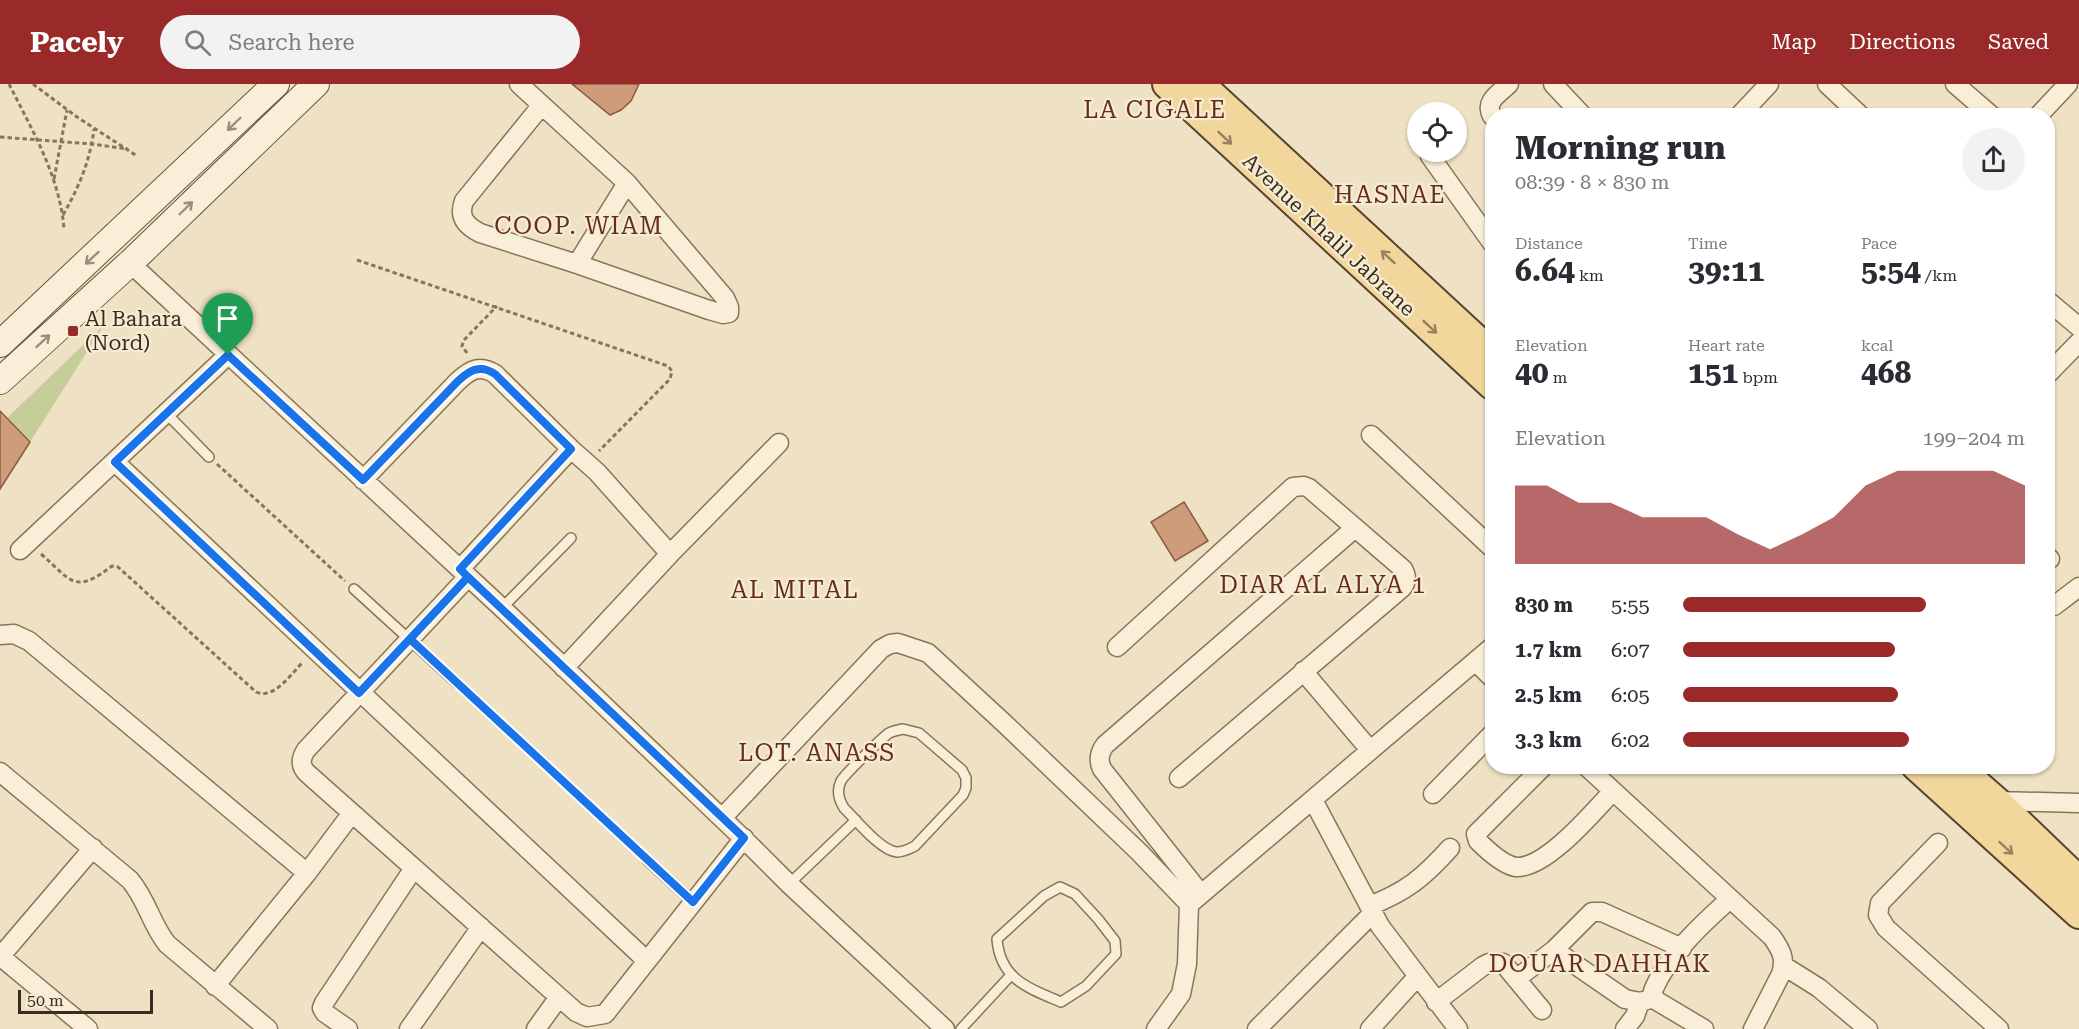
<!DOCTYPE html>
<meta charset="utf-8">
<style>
body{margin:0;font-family:"Roboto Serif",serif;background:#f2f2f3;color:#2b2b33;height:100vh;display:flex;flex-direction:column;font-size:22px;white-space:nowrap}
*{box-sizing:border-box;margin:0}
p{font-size:20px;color:#7c7c81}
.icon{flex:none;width:33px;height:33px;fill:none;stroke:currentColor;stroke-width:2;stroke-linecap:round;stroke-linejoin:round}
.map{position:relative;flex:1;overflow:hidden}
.details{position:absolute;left:1485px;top:24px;width:570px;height:666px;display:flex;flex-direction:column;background:#fff;border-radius:24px;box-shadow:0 2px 4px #0004}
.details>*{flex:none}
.tools{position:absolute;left:1407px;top:18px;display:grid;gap:12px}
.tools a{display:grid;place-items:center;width:60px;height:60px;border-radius:50%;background:#fff;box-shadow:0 2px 4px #0004;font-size:30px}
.scale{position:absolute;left:18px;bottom:15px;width:135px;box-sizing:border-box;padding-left:6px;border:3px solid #3a2c1e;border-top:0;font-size:16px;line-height:21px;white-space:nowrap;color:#3a2c1e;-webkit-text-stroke:4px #f6ecd4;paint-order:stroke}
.pin{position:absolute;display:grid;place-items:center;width:51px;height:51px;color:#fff;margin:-62px -26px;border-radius:50% 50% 50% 0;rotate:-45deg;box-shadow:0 0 6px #0007}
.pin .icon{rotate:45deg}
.round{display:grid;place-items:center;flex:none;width:63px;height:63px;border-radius:32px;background:#f2f2f3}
.head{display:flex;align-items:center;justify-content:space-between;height:102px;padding:0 30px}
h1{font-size:33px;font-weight:700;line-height:45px}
.stats{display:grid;grid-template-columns:repeat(3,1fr);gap:9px;height:102px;padding:6px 30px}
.stats div{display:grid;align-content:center}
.stats b{font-size:30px;font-weight:700}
.stats small{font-size:16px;font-weight:400}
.stats p{font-size:16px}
.chart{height:168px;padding:12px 30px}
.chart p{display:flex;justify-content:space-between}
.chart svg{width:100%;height:108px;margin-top:6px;fill:#9a292a;opacity:.7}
ul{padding:0 30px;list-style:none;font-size:20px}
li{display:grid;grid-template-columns:96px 72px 1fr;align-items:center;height:45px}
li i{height:15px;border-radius:8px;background:#9a292a}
header{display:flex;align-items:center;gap:36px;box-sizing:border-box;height:84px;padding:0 30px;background:#9a292a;color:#fff}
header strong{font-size:28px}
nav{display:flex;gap:33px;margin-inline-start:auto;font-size:21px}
.search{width:420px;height:54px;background:#f2f2f3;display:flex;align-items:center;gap:15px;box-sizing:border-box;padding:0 21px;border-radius:33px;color:#7c7c81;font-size:22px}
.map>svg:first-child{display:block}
</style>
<header>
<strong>Pacely</strong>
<div class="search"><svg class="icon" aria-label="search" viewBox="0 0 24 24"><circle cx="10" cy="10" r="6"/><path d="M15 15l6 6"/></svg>Search here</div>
<nav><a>Map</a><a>Directions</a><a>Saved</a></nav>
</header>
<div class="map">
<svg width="2079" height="945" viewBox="0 0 2079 945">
<rect width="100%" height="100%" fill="#efe2c4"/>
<path fill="#c7cd98" d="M104,241L30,358L7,334Z"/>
<path fill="#ce9c7a" stroke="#8a5d40" stroke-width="1.5" d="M572,0H639L631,17L621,26L610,31Z
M0,327L30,358L0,405Z
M1184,418L1208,457L1175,477L1151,438Z"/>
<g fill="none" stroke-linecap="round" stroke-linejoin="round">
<g stroke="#8a745a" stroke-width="12">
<path id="lane" d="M166,329L209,373
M354,505L457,599
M502,524L571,454
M903,645L919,649L962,686L966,694V704L963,711L915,762C909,765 904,768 897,768C881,767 856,736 844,724C839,716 836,707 841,697C844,691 882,654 889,649C893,647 898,646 903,645Z
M647,776L693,818
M789,800L856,736
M1060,803L1075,810L1098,835L1115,857L1116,870L1086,902L1061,918C1028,904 1000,895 997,855L1044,812Z
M961,945L1011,891"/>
</g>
<g stroke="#8a745a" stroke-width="21">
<path id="street" d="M519,0L627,99L725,214L729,223V229L723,230L709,226L577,180L480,149C466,142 458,133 464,117L541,22
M1553,0L1583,32
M1827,0L1861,32
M1955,0L1992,32
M1492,32C1484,17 1499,10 1509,0
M1739,32L1769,0
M2038,32L2068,0
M1430,72L1492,159
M130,179L502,524L752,763L789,800L945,945
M577,180L627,99
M2048,217L2079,243
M2048,290L2079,258
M1371,351L1492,464
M115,378L647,877
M363,396L458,297C470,286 480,280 495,290L571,365L597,388L670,470
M20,466L228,271
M2048,473L2050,475
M460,485L571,365
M468,493L306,666C300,675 300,683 308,690L576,928L587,933L605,930L744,754
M2054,522L2079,503
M0,551L14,550L29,557L307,789
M1117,563L1293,403L1304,402L1309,404L1403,485C1407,492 1407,498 1402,504L1179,694
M1476,578L1492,594
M564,584L670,470L779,359
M1303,587L1370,666
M1544,682L1476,750L1478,757C1487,766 1503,781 1516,783C1546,785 1594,727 1613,707
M1586,682L1772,853C1781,866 1786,874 1781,890L1753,945
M0,688L130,796C147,816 151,840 167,860L268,945
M1433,710L1492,650
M1313,716L1380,842L1458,945
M1995,719L1996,717L2079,719
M722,734L881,565L890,560L898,559L928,569L1005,640L1139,768L1189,820L1187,880L1181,910L1156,945
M1938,759L1880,819L1878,831L1886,844L1999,945
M1201,810L1102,685C1098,676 1099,669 1105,661L1355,444
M1192,818L1492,563
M1369,822C1406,808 1424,793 1450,764
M1554,866L1625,915L1640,918L1654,914
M0,873L93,764
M1,873L88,945
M1784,882L1819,904L1868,945
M1516,895L1554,866L1592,828H1602L1682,864
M215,902L307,789L352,729
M1436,918L1483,882L1489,879H1503L1542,926
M348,945L325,929L322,924L324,919L414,784
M409,945L481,843
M536,945L559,913
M1257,945L1373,829
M1370,945L1417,893
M1625,945L1635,932L1640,918
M1704,945L1657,917L1654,914L1653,907C1667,872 1703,839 1730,815"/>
</g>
<g stroke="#6c553d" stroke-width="28">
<path id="secondary" d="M0,260L276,0
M0,297L130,179L316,0"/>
</g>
<g stroke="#58422f" stroke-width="32">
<path id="primary" d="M1167,0L1492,301
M1200,0L1492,270
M1916,682L2079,830
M1956,682L1996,717L2079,797"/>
</g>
<path stroke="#8a745a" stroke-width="3" stroke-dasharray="4.5 3" stroke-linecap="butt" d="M9,0C32,46 60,93 64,145
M33,0L77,33L137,72
M0,53L92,60L128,65
M54,95L67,26
M63,131C79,103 90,77 94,45
M357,176L668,282L672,287L670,295L599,367
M467,269L462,262L464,256L497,222
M217,380L345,497
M41,470C72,497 74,511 112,482L118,483L256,608C274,616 291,590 303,578
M465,607L638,767"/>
<use href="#lane" stroke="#f9efd8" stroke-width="9"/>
<use href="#street" stroke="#f9efd8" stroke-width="18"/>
<use href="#secondary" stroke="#f9efd8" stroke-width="26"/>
<use href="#primary" stroke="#f2d79c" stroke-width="28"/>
</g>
<defs><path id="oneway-shaft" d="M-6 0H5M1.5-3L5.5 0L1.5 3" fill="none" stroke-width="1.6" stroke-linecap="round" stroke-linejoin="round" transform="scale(1.5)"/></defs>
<g stroke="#9a8e7b">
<use href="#oneway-shaft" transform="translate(234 40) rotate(136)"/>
<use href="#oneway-shaft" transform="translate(186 124) rotate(-44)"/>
<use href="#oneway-shaft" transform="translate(92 174) rotate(137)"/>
<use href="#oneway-shaft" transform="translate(43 257) rotate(-42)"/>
</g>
<g stroke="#96825d">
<use href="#oneway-shaft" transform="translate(1225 54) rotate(43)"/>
<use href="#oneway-shaft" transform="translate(1388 173) rotate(-137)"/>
<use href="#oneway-shaft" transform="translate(1430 243) rotate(43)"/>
<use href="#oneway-shaft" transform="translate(2006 764) rotate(42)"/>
</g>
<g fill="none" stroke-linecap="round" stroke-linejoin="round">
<g stroke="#fff" stroke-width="12">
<path id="route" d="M228,271L115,378L359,609L468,493L744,754L693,818L410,555L468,493L460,485L571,365L495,290C480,280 470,286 458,297L363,396L228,271"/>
</g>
<use href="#route" stroke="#1a73e8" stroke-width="8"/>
</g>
<rect fill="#9a292a" stroke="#f6ecd4" stroke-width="2" x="67" y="241" width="12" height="12" rx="3"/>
<g text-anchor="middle" stroke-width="4.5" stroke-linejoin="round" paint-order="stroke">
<g font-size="21" fill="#3a2c1e" stroke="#f6ecd4">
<text transform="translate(1329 151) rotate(43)" y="7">Avenue Khalil Jabrane</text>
</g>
<g font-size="21" fill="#3a2c1e" stroke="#f6ecd4" text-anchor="start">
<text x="85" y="242">Al Bahara<tspan x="85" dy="24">(Nord)</tspan></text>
</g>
<g font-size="24" letter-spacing="1.5" fill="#672c1d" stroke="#f6ecd4">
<text x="1155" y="34">LA CIGALE</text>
<text x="1390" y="119">HASNAE</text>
<text x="579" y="150">COOP. WIAM</text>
<text x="1323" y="509">DIAR AL ALYA 1</text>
<text x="795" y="514">AL MITAL</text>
<text x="817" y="677">LOT. ANASS</text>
<text x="1600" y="888">DOUAR DAHHAK</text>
</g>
</g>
</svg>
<div class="tools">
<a><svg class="icon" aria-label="locate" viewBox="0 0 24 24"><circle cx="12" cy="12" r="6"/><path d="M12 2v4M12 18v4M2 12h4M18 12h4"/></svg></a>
</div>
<div class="scale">50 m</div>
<div class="pin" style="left:228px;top:271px;background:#1e9e55"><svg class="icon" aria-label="arrive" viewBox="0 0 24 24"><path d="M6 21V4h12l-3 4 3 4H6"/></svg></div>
<section class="details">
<div class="head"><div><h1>Morning run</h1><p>08:39 · 8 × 830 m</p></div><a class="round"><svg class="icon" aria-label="share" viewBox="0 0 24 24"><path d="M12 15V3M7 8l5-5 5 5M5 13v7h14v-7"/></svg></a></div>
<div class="stats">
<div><p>Distance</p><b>6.64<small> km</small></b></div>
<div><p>Time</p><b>39:11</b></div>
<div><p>Pace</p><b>5:54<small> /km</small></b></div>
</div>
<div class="stats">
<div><p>Elevation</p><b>40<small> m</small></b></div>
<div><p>Heart rate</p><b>151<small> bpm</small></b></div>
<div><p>kcal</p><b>468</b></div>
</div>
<div class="chart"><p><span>Elevation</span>199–204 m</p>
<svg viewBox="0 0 160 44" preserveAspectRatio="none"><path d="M0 44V12L10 12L20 19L30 19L40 25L50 25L60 25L70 32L80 38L90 32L100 25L110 12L120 6L130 6L140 6L150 6L160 12V44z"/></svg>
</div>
<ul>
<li><b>830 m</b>5:55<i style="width:71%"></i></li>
<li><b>1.7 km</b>6:07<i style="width:62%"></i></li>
<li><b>2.5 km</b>6:05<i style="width:63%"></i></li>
<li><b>3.3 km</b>6:02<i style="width:66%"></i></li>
</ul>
</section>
</div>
